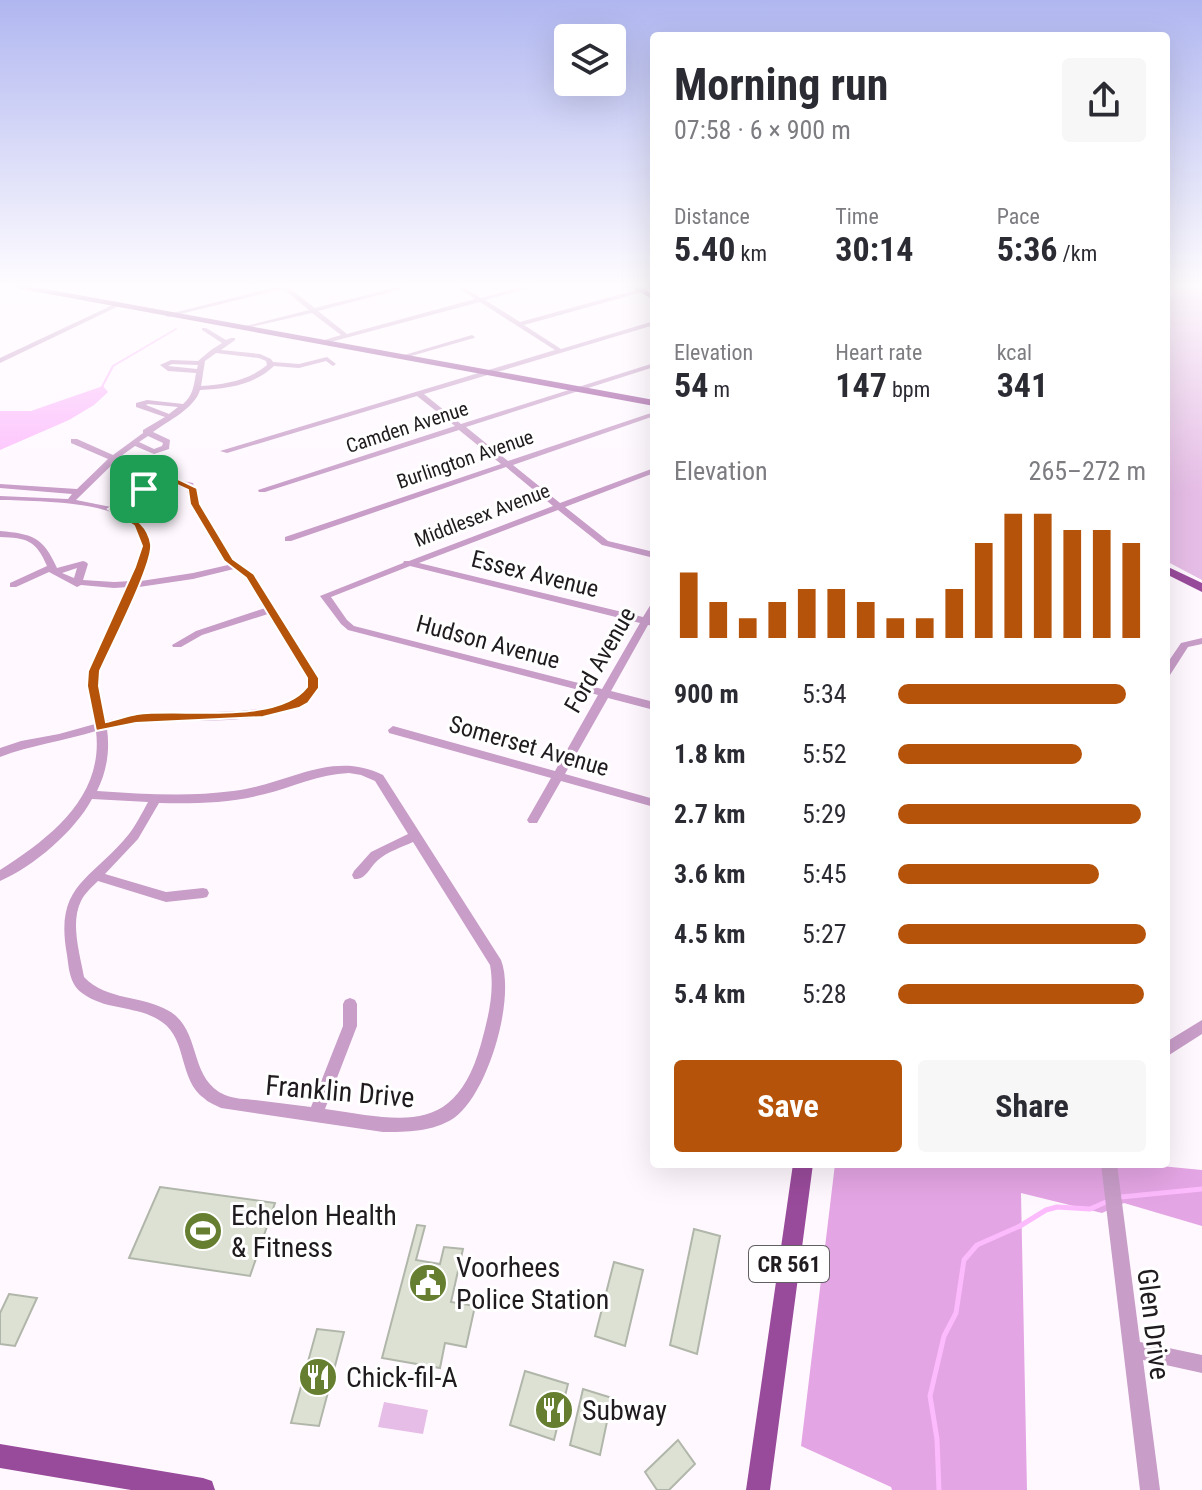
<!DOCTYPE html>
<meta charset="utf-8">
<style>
body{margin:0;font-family:"Roboto Condensed",sans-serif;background:#f7f7f7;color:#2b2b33;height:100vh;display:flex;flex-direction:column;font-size:30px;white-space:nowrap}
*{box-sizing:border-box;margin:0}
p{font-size:26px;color:#7c7c81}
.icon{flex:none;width:44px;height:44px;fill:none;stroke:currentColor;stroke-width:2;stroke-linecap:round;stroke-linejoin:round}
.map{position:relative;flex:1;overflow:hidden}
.sheet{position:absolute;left:650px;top:32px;width:520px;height:1136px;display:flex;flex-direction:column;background:#fff;border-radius:8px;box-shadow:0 8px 32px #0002}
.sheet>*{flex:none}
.buttons{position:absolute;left:554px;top:24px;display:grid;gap:16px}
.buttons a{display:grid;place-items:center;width:72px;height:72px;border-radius:8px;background:#fff;box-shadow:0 8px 32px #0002;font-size:40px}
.pin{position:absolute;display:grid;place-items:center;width:68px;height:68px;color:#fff;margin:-34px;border-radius:16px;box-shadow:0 4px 12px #0006}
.round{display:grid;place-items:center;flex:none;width:84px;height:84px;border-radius:8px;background:#f7f7f7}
.headline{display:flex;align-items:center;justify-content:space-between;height:136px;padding:0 24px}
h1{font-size:44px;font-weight:700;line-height:60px}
.figures{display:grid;grid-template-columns:repeat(3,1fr);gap:12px;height:136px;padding:8px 24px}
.figures div{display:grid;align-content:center}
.figures b{font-size:34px;font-weight:700}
.figures small{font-size:22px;font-weight:400}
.figures p{font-size:22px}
.chart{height:224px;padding:16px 24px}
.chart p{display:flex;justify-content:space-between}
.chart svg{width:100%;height:144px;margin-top:8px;stroke:#b45309;stroke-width:6}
.cta{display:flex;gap:16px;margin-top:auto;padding:16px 24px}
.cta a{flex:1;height:92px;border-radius:8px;background:#b45309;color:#fff;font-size:32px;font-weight:700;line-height:92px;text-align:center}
.cta a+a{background:#f7f7f7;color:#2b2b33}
ul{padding:0 24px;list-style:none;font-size:26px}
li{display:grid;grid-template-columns:128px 96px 1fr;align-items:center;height:60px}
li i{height:20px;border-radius:10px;background:#b45309}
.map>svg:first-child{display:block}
</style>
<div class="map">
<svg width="1202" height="1490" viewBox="0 0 1202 1490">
<rect width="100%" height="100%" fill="#fff9ff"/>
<path fill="#e6bde6" d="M1202,283V580L1166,561V284L1183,286Z
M384,1402L428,1410L423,1434L378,1427Z"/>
<path fill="#e4a5e4" d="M835,1164H1140L1202,1170V1226L1124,1203L1102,1213L1021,1193L1027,1490H892L891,1487L801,1446Z"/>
<path fill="#fcbbfc" d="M103,386L108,392L94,405L69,420L0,450V411H31Z"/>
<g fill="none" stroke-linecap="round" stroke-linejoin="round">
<path stroke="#fcbbfc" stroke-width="2" d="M102,387L113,366L176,329"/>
<path stroke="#fcbbfc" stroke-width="5" d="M1121,1197L1202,1189
M939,1490L937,1439L930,1396L944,1336L956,1313L964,1260L977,1245L1020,1226L1046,1210L1057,1207L1090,1209L1106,1202"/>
</g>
<path fill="#dce1d4" stroke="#b1b6aa" stroke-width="2" d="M160,1187L275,1203L250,1276L129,1258Z
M417,1225L425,1226L416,1260L440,1264L444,1247L463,1249L451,1302L475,1306L466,1347L445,1343L440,1368L382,1358Z
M694,1229L720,1236L697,1354L670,1345Z
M614,1262L643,1270L625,1346L595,1336Z
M9,1294L37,1298L15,1346L0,1344V1313Z
M317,1329L344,1332L319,1426L291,1423Z
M525,1371L568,1384L554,1440L510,1425Z
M583,1389L612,1398L600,1455L570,1445Z
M678,1440L695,1464L669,1490H657L645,1472Z"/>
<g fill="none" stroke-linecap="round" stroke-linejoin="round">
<path fill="#c89dc8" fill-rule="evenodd" d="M291,283H302L288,287L315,308L414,283H425L318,311L347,334L475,299L451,283H458L481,298L537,283H547L485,300L520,322L654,285V289L524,325L561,349L654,321V325L424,394L461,424L654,363V367L466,427L508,461L654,412V416L513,465L560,503L654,468V473L565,507L608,541L654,552V558L602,545L558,510L419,563L643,617L651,604L654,603V614L651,619L654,620V626L648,625L611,691L654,702V710L608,698L565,774L654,799V807L561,781L537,823H529L527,820L551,778L389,733L388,730L393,726L555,771L598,695L348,630L341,624L320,596L403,563L404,561H409L553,506L506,467L291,541H285V537L501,464L459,430L265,492H259L258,490L455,426L417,396L227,453L220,451L555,350L480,302L323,344L321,343V341L341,335L312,313L242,329V327L309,310L283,289L168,317L165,315ZM410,566L640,623L602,689L354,626L347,620L331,597Z
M117,303L119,304V306L0,363V358Z
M202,328H206L226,340L231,338H235V340L221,350L260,354L271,359L273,362L299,364L327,357L336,364L333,366L326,361L299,368L274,366C254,385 227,389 200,390C195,408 168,421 153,432L170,440L169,449L154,454L135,446L121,456L76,500L111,507C138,489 159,475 193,483L199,504L232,559L253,574L318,678L315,694C282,727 196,719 150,722C135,722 121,725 107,729C110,750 107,771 97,791C143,794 188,797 233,791C286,785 332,749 383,775L501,960C516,998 488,1094 454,1118C433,1132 407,1132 383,1132L221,1108C216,1105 209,1103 205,1099C178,1080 188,1040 162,1022C139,1005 105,1011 82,993C70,984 69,970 67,955C54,884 91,881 129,834C136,825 142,813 148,802L92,799C75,831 33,867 0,881V870C50,838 104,797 96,731C64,741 31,745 0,757V748L21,741L59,734L95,724L89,690V671L129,587L114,588L81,585L77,587L49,572L16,587H10V583L47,566C36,540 27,538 0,537V531C33,534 43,537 57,568L83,561L86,562L88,564L83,580L114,582L132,581C137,568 146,548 140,533C127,500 31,501 0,500V496L68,499L72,494L0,488V484L77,489L108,459L71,443V439H77L113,455L143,433V430L165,417L136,407V403L147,400L183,404C193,396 194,385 196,373L168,371L160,365L171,360L198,361L211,350L222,343L202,330ZM216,353L259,358L266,361L267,365C248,381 225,384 201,386L205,361ZM172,364L198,365L197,369L168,366ZM148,404L178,407L169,414L146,405ZM148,436L163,443L162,446L154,449L139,442ZM169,485L186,487L191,504L228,565L193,573L141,581C155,544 157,528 119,509L153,489ZM77,568L74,578L62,573ZM234,569L246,578L265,608L196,631L172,645L173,647H181L202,635L268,614L308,678L305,692L290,702L269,708L240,711L136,715L105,721L100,690L99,671L139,587L193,579ZM349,773L361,775L375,781L408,834L371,852L354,871L352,875L354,879C366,880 369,868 378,860C387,852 402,847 413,842L490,965C495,992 488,1018 481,1044C455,1137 402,1120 325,1109L357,1026V1004L355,1000L350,998L345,1000L343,1004V1026L311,1107C292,1105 274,1102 255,1100C246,1099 234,1099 225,1095C188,1079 202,1030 169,1011C142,995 107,1001 84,977C80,954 70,923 81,901C85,893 92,887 98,881L166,902L203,898L207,897L209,893L207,889L203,888L166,892L105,874L138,839L159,803C194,804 230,803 265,794C293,787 319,774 349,773Z
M472,335L475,337L474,338L404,358L401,356Z
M1202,638V644L1188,647L1170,675L1166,676V665L1181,643Z
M1202,1020V1034L1166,1057V1042Z
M1101,1164H1117L1140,1342L1202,1355V1373L1143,1360L1160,1490H1140Z"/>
<path fill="#994b9b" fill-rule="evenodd" d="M0,283H13L654,400V406L0,285Z
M623,283H633L654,295V300Z
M1166,566L1202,583V592L1166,574Z
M793,1164H813L770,1490H746Z
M0,1444L203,1478L212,1481L215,1490H131L0,1468Z"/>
</g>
<linearGradient id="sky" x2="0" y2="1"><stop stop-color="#b0b7f0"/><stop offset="0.58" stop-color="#fffcff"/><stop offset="1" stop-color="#fffcff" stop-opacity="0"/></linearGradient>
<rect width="1202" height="492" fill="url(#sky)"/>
<path fill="#b45309" stroke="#fff" stroke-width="2" fill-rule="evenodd" d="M178,479L197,488L200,504L233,559L254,574L319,678V688L308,703L299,708L263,717L136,723L96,731L87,686L88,671L135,567L142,546L134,526L108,509L141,487ZM177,485L188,490L190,504L224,561L246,578L307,678V687C278,725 182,708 137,714C126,716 116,720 106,722L99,686L100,671C110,648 154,563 151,544C148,525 135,518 120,509L147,492Z"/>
<defs>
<g id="stadium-disc" transform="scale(2)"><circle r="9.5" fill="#657e30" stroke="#fff"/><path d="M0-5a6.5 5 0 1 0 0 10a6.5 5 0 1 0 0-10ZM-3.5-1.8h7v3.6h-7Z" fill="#fff"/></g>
<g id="civic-disc" transform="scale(2)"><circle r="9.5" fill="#657e30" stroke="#fff"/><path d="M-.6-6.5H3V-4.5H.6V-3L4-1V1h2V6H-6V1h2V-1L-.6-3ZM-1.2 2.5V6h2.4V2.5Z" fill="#fff"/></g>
<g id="restaurant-disc" transform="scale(2)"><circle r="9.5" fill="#657e30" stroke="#fff"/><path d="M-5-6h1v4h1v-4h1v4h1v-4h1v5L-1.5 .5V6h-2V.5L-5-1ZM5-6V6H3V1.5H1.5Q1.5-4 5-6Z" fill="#fff"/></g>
</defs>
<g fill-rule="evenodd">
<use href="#stadium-disc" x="203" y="1231"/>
<use href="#civic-disc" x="428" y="1283"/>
<use href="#restaurant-disc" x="318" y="1377"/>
<use href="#restaurant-disc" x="554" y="1410"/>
</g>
<g text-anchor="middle" stroke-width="6" stroke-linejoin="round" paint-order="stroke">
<g font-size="20" fill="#1f1b1f" stroke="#fff">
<text transform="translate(407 427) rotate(-18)" y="7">Camden Avenue</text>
<text transform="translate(465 459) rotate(-19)" y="7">Burlington Avenue</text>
<text transform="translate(482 515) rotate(-21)" y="7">Middlesex Avenue</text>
</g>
<rect fill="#fff" stroke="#625f62" stroke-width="2" x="749" y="1246" width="80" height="36" rx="6"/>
<g font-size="22" font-weight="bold" fill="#1f1b1f">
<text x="789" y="1272">CR 561</text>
</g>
<g font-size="24" fill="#1f1b1f" stroke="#fff">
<text transform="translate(535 574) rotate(14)" y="8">Essex Avenue</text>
<text transform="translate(488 642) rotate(15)" y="8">Hudson Avenue</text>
<text transform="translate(600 660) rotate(-60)" y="8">Ford Avenue</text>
<text transform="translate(529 746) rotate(16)" y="8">Somerset Avenue</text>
</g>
<g font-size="28" fill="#1f1b1f" stroke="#fff">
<text transform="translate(340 1091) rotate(5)" y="10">Franklin Drive</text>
<text transform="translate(1154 1324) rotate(83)" y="10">Glen Drive</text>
</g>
<g font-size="28" fill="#1f1b1f" stroke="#fff" text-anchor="start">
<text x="231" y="1225">Echelon Health<tspan x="231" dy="32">&amp; Fitness</tspan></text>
<text x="456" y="1277">Voorhees<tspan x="456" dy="32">Police Station</tspan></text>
<text x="346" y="1387">Chick-fil-A</text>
<text x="582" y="1420">Subway</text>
</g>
</g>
</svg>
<div class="buttons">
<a><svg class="icon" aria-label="layers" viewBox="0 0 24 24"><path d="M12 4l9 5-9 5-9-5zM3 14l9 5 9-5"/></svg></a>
</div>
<div class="pin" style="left:144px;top:489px;background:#1e9e55"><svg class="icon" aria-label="arrive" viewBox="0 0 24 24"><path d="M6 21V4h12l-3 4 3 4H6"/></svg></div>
<section class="sheet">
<div class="headline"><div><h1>Morning run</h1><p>07:58 · 6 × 900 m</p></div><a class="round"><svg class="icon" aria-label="share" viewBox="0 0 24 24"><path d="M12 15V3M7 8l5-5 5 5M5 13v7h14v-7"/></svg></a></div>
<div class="figures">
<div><p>Distance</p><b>5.40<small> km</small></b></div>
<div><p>Time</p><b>30:14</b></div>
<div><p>Pace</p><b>5:36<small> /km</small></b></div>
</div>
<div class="figures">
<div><p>Elevation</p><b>54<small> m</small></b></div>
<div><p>Heart rate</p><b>147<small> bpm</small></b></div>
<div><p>kcal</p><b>341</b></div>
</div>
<div class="chart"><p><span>Elevation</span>265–272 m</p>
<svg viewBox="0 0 160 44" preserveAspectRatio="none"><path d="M5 44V24M15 44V33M25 44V38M35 44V33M45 44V29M55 44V29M65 44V33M75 44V38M85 44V38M95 44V29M105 44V15M115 44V6M125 44V6M135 44V11M145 44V11M155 44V15"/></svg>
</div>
<ul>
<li><b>900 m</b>5:34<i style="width:92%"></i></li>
<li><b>1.8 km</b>5:52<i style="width:74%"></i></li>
<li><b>2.7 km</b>5:29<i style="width:98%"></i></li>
<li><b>3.6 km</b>5:45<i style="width:81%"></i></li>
<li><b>4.5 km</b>5:27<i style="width:100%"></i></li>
<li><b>5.4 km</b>5:28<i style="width:99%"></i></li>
</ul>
<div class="cta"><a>Save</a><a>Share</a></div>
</section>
</div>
